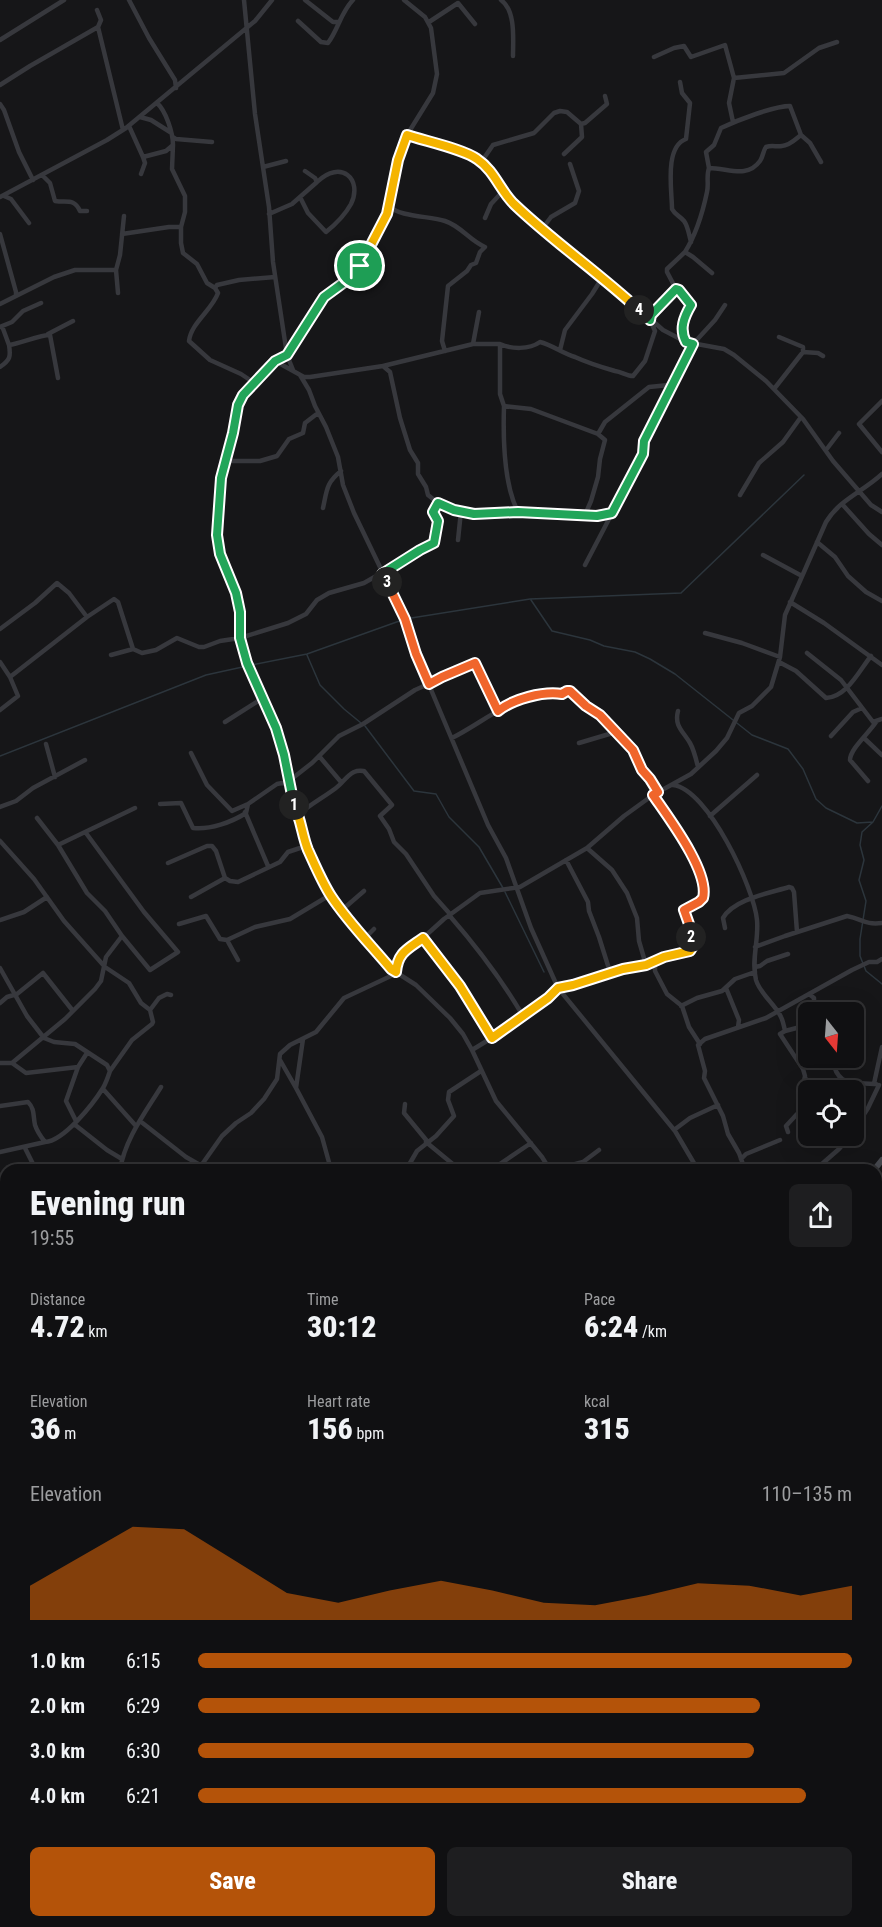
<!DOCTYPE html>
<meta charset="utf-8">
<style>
body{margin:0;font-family:"Roboto Condensed",sans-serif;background:#1e1e20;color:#f1f3f6;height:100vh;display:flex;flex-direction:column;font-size:22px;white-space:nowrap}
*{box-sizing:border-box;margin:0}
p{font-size:20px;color:#9c9d9f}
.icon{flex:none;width:33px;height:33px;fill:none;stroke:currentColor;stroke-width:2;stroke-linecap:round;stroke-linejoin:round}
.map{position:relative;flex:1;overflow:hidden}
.panel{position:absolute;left:0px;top:1164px;width:882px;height:764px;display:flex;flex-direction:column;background:#101012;border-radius:18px 18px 0 0;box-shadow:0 6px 24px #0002,0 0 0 2px #303032}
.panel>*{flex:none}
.needle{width:39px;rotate:163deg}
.fabs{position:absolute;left:798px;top:1002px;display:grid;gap:12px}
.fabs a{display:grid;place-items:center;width:66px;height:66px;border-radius:9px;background:#101012;box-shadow:0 6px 24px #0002,0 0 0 2px #303032;font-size:30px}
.pin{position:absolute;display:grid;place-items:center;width:51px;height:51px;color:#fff;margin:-26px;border:3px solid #fff;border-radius:50%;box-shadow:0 2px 6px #0007}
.km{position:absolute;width:30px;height:30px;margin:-15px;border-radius:50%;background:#222;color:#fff;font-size:16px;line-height:30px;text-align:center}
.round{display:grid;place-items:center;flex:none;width:63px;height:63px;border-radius:9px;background:#1e1e20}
.summary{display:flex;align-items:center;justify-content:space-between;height:102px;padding:0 30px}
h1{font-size:33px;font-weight:800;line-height:45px}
.metrics{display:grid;grid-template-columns:repeat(3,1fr);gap:9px;height:102px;padding:6px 30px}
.metrics div{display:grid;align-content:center}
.metrics b{font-size:30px;font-weight:800}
.metrics small{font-size:16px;font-weight:400}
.metrics p{font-size:16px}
.chart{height:168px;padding:12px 30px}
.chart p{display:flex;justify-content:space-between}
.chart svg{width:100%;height:108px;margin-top:6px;fill:#b45309;opacity:.7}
.button{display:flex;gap:12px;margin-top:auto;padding:12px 30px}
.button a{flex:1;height:69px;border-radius:9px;background:#b45309;color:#fff;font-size:24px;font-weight:800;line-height:69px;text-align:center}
.button a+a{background:#1e1e20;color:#f1f3f6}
ul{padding:0 30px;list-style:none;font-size:20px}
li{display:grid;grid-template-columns:96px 72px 1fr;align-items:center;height:45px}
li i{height:15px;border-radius:8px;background:#b45309}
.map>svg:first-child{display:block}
</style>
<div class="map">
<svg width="882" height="1927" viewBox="0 0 882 1927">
<rect width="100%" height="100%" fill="#161618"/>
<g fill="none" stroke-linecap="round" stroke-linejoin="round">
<path stroke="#2c353c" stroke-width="1.5" d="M531,600L552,631L590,640L604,646L635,652L650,659L675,674L752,735L788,749L803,769L816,799L826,808L857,823L873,822
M307,655L320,685L344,709L361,723
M251,665L307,654L405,619L530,599L681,593L804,475
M365,726L414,791L436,794L449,817L479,847L503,888
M0,756L206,675L247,666
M882,806L873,822L862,832L860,845L864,860L859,880L866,901L860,939V956L866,971L882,984
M505,892L544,972
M876,1704L882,1703
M114,1927L120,1922
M694,1927L695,1922"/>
<path stroke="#37383d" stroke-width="4.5" d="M129,0L149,38L175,80L176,88
M244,0L255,114L269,207L273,262L287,355L293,370
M305,0L333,22H338
M404,0L425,17L431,28L437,74L433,93L407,135L398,160L387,215L360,266L350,278L324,297L287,355L275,361L253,382L240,400L221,478L217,535L220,554L236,593L240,612V638L247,663L276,728L284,755L291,795L299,814L306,846L330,895L347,918L391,969L416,985L450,1018L463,1034L472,1050L496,1101L542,1157L550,1170
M501,0C516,11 513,39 513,56
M298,21L321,42L328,43C338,30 341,12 353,0
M429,22L458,3L475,24
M98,27L123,130
M0,40L64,0
M654,57L674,48L684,46L691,57L725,45L734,78L729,103L733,122
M734,78L784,73L819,48L837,42
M680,82L682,93L690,103L686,139C664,147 672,191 672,209C675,215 680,216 684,221C688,226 689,235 691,242
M0,85L30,66L98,27L101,20L97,10
M157,103C166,111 173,133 173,145
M0,104L4,110L19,152L33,180
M140,117L151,120L170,132
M581,124L585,123L607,104L605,96
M129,126L143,157L145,163L141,174
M407,135L467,154L479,160L493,174L512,202L534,222L622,294L663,330L686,342L724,349L734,355L766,381L803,419L833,461L871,505L882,512
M173,137L176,139L212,142
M479,160L484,158L493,145L534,133L554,113L560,111L567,112L581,124L582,137L564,154
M263,167L286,161
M709,168L706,152L714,145L721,128C738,120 774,106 790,106L801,135
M42,175L50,183L55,201C67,203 74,198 80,211H87
M4,196L11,199L29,223
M0,197L107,140L126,128L255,21L272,0
M300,197L308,213L326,232C336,224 345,215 351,204C363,179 341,159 317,182
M389,206C399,217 430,216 445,221C461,226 470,241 485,247L480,252L476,263L471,265L467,271L448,286L442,341L445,351
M269,214L292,204L317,182L315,178L305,171
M485,218L491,204L504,190
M181,227V243L183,253L197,264L207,283L215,288L218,293C212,310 191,323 189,341L210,360L241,374L253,382
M542,229L551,217L575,203L579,191L570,164
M0,234L16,292V296L0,304
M122,234L169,227H181L185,212V196L172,169L173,145L166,151L143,157
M685,252C695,236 703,211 707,192C709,184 706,176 709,168C728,168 747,179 760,161C763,157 763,151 766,147C772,145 776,147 782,146C789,146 796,139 801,135L810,143L821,162
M116,270L120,255L124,216
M215,288L217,285L239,280L275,277
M676,289L685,296L691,305C685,316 680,328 686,341
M16,296L54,277L75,270H116L118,293
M2,326L9,345C21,343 40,335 50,335L58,378
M0,327L12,322L23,311L41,303
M48,334L73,321
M779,337L803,347V352
M473,344L479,312
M500,344C511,349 529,350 540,342C552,345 562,353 575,357C588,363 601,367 615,371C622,372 627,376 633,376L645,361L655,331L650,320L651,315L676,289L667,272V269L685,252L693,257L712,273
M560,350L565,330L592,294L602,278
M275,361L304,377H310L383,366L390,372L400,418L410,450L418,463V474L426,487L428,495L438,503L454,510L474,514L518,512L597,516L612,513
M383,366L473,344H500V394L504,406
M0,367C10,360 11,357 9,345
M300,375L309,390L315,406L326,427L338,457L343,485L354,513L405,619L416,654L488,825L506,858L531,928L558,988L675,1131L698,1170
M774,389L803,352L818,353L823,356
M882,401L859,424L882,452
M826,450L839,433
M226,461H260L277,456L289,439L303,433L305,423L318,413
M740,495L759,463L783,442L801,417
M842,504L869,534L882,545
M323,508C327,490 326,483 341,471
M518,512C503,483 503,437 504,406L531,409L598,434L605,422L649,387L669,385L675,380
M585,515L591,501L598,477L600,459L605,440L598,434
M458,540L461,511
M817,542L835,557L848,576L866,592L882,601
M763,555L802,576
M585,565L643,454L644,441L675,380L684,359L693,344L715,320L725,305
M790,602L824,623L882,665
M0,629L35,603L57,583L69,593L87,617
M705,633L742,643L780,657
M807,653L841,680L873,722L882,719
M111,655L133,649L142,653L156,650L177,638L199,647H204L220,641L240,638L288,623L306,614L317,600L329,593L364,583L434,543L438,521L433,512L438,503
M0,662L10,677L18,696L0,710
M779,662L796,671L826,698C847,697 859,671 871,656
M10,677L87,617L114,599L118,602L133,649
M678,711C674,726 683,731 690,743C694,750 696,759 698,767
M225,722L263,698
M831,736L853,712L862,708
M452,738C486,721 522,687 562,695L567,691H570L586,706L600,715L633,750L642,770L650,779L659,793
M864,738L882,755
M579,743L616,732
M46,744L55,777
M191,753L207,785L232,811L248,804L277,784L282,783L290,785
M319,756L341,782
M289,781L312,763L339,736L363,724L415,690L475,663L498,711
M868,781L850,760C850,749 869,733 876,722
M673,785C708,789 754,888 757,920C759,940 751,960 756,980C760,994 775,1004 781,1017C783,1021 784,1026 785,1031L780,1034L803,1069L805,1076L798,1113L786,1126L788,1132
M160,804L181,803L193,828C210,830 232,822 246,813L248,804
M0,807L16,801L33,788L85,760
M245,812L268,866
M299,814C311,804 324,797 336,788C342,784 346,776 354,772C359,770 359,771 364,771L392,805L380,816L389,829L394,842L406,854L434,896L450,914
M710,816L757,775
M86,833L144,912L178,952L150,970L122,936
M0,841L34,879L64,921L105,967L129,983L141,1003L150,1010L159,998L167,994L171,995
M58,845L135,808
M587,848L612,870L627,893L637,918L639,941L646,965
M566,860L588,902L589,911L599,937L610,972
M168,863L207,846H212L216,851L225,878L230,881L238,882L280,862L288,852L306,846
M191,897L225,878
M342,910L364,891
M449,915C476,946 502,980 523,1016
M0,920L24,912L47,897
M179,924L206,916L220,939L227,940
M725,928L723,918C734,899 770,893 789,887L792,888L794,892L797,932
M365,938L374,929
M423,938L460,986L492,1038
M755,947L785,936L847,916C863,919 864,925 882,923
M238,960L227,940L255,927L290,919L330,895
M655,961V971L667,994L682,1006L689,1027L700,1044
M755,967L760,966L767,961L788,954
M0,968L27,1016L44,1038L54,1042L75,1044L107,1065L110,1071C108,1077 106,1083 103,1088C93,1104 64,1141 45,1142C41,1137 37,1131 35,1125C33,1116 35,1109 28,1102L0,1106
M726,988L739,1020L738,1027
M809,994L814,998V1012
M0,1003L7,997L17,994L43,973L73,1011
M681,1006L697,998L722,991L735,979L755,972
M785,1031L808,1025
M472,1050L495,1036L548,998L558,988L623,969L646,965L664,957L692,949L693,946L689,924L684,910L699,902L703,898C710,872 668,818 653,795
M832,1058C837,1086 849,1082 874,1084
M280,1060L296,1088L303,1039
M0,1063H12L26,1073L78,1067
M12,1063L65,1019L95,989L101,981L106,957L122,936L105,911L87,893L58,845L37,818
M110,1071L132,1040L152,1024L153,1022L150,1010
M806,1079L812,1090
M876,1084H874L875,1079L882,1047
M296,1088L322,1137L330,1166L335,1170
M103,1089L136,1126
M405,1104L404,1113L427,1141
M798,1113L808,1107
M76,1121L66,1101L78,1067L87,1053
M140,1121L186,1157L200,1165
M74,1124L107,1150L122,1159
M674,1130L690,1118L718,1105
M854,1130L868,1108L879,1085
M426,1142L460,1170
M25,1148L36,1170
M0,1152L45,1142
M741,1159L746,1154L780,1140
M583,1162L599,1150
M83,1170L88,1169L92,1170
M120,1170C125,1139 145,1113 161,1087
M198,1170L222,1136L236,1123L251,1113L264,1099L277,1079L280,1054L290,1045L316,1032L344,998L393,975L396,972L397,960L401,955L423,938L444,919L480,893L520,887L587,848L624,816L653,795L691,774L716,751L727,738L739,713L752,706L771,687L780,657L785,615L826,522C839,500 864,491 882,474
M406,1170L417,1151L436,1136L454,1116L448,1100L449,1092L481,1071
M491,1170L531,1143
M553,1170L583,1162L587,1170
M745,1170L739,1153L728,1134L723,1116L704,1078L705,1071L698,1045L705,1039L766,1018L852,970L869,962H877L882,959
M815,1170L839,1149L850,1136
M0,1213L6,1211
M876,1254L882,1244
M0,1285L6,1293
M876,1326V1336
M876,1363L882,1364
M6,1387V1416
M0,1444L6,1443
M876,1502L882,1499
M876,1545L882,1559
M876,1572L882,1571
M0,1639L6,1634
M0,1647L6,1656
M0,1692L6,1688
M0,1745L6,1760
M876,1772L882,1769
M0,1805L6,1801
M876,1812L882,1810
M0,1857L6,1855
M0,1893L6,1906
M0,1913L6,1909
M44,1922L45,1927
M145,1922L146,1927
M212,1922L223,1927
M524,1922L527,1927
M835,1922L855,1927
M73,1927L86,1922
M289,1927L292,1922
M333,1927L336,1922
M418,1927L421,1922
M481,1927L488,1922
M577,1927L581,1922
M615,1927L618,1922"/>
<path stroke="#45474d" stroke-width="6" d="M874,1170L882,1160
M0,1744L6,1741"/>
</g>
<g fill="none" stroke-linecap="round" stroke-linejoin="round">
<g stroke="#fff" stroke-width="12">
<path id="split-1" d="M294,805L284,755L276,728L247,663L240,638V612L236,593L220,554L217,535L221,478L233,433L238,405L243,395L275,361L287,355L324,297L350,278L360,266"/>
</g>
<g stroke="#fff" stroke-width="12">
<path id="split-2" d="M294,805C301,819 302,835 308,850C315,865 322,882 331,896C348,922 371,945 391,969L396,972C398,952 408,949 423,938L460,986L492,1038L548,998L558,988L573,985L623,969L646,965L664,957L690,951L693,946L691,937"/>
</g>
<g stroke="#fff" stroke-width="12">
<path id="split-3" d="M387,582L405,619L416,654L429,684L442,677L475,663L498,711C513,699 543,691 562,694L567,691H570L586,706L600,715L633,750L642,770L650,779L658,792L653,795C668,817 710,872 703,898L699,902L684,910L689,924L691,937"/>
</g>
<g stroke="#fff" stroke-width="12">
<path id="split-4" d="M387,582L382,574L420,550L434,543L438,521L433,512L438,503L454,510L474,514L518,512L597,516L612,513L643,454L644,441L693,344L686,342C679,329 684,317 691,305L679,290L676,289L651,315L650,320L639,310"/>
</g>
<g stroke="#fff" stroke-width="12">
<path id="split-5" d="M360,266L387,214L398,160L407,135C425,141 463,149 477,159C495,171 500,191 515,205C554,242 599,273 639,310"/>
</g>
<use href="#split-1" stroke="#22a559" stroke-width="8"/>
<use href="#split-2" stroke="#f5b400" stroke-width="8"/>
<use href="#split-3" stroke="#f0652b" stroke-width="8"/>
<use href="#split-4" stroke="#22a559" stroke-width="8"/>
<use href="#split-5" stroke="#f5b400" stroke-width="8"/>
</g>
</svg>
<div class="fabs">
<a><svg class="needle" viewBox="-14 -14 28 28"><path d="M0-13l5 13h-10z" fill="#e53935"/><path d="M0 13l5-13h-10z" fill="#9c9d9f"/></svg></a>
<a><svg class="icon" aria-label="locate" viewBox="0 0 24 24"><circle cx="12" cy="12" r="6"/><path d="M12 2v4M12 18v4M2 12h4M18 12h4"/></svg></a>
</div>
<div class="pin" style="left:360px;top:266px;background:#1e9e55"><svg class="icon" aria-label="arrive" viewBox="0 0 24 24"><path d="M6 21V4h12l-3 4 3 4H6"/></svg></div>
<b class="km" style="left:294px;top:805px">1</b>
<b class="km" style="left:691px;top:937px">2</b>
<b class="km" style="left:387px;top:582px">3</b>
<b class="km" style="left:639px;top:310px">4</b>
<section class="panel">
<div class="summary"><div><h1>Evening run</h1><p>19:55</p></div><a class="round"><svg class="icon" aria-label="share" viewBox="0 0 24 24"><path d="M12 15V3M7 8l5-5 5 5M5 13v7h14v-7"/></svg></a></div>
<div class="metrics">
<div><p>Distance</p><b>4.72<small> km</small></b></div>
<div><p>Time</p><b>30:12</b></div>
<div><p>Pace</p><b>6:24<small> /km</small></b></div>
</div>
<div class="metrics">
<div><p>Elevation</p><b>36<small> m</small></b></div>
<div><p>Heart rate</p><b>156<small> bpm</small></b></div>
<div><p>kcal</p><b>315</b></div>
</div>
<div class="chart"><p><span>Elevation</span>110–135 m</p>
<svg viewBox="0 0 160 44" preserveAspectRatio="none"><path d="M0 44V30L10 18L20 6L30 7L40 20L50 33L60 37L70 32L80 28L90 32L100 37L110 38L120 34L130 29L140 30L150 34L160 30V44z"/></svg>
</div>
<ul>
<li><b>1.0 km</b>6:15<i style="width:100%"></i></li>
<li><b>2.0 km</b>6:29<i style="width:86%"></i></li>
<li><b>3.0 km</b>6:30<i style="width:85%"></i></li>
<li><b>4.0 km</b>6:21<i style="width:93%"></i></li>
</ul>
<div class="button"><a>Save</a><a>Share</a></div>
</section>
</div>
